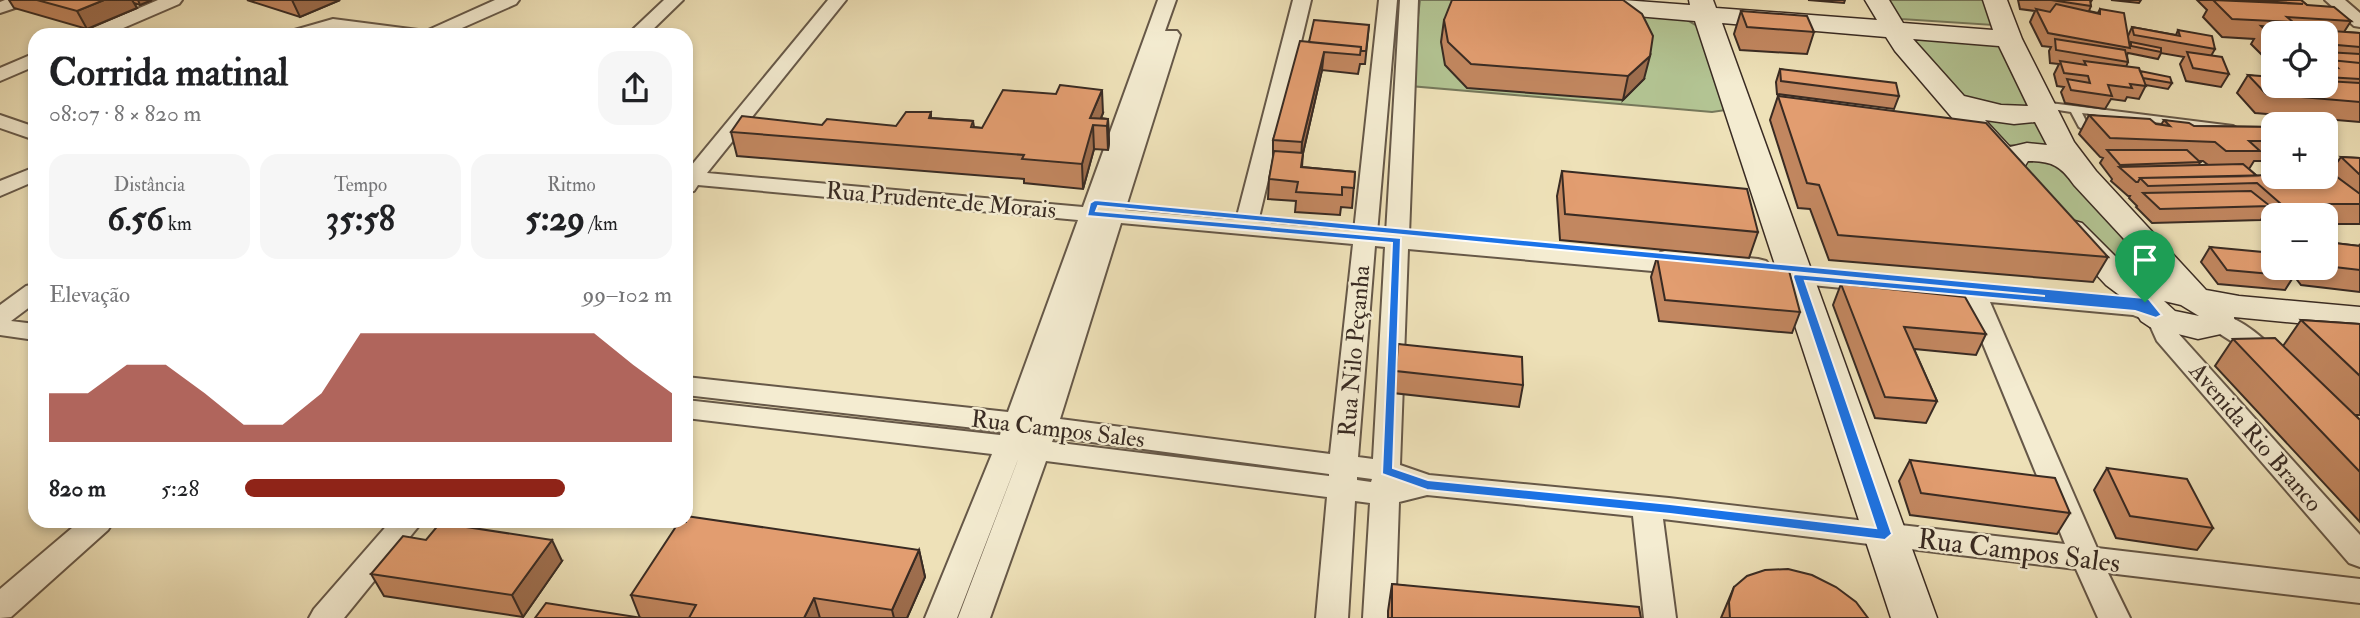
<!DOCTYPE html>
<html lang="pt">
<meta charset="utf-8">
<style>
body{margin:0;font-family:"IM FELL Double Pica",serif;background:#f6f6f6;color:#202124;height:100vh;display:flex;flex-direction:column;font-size:26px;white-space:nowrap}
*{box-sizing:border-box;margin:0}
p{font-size:23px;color:#757577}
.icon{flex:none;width:38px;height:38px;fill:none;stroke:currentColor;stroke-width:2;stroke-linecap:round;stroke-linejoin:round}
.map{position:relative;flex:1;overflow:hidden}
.side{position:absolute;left:28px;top:28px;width:665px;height:500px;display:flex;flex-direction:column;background:#fff;border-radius:21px;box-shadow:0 4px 10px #0003}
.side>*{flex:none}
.tools{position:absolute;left:2261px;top:21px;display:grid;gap:14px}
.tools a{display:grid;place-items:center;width:77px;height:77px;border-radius:14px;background:#fff;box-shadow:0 4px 10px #0003;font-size:35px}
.pin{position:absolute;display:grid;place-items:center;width:60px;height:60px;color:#fff;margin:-72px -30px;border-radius:50% 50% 50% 0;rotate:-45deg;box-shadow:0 0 7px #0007}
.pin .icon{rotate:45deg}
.round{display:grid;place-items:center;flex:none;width:74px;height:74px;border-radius:21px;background:#f6f6f6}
.summary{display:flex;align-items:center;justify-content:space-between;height:119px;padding:0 21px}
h1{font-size:38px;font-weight:700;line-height:52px}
.stats{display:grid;grid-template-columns:repeat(3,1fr);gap:10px;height:119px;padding:7px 21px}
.stats div{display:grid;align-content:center;border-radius:18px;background:#f6f6f6;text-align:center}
.stats b{font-size:35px;font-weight:700}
.stats small{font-size:19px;font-weight:400}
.stats p{font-size:19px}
.chart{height:196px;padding:14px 21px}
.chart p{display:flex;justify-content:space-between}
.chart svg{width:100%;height:126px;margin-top:7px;fill:#8f2418;opacity:.7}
ul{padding:0 21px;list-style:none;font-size:23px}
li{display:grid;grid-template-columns:112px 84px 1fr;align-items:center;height:52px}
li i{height:18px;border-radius:9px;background:#8f2418}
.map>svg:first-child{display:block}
</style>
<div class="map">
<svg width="2360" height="618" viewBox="0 0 2360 618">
<rect width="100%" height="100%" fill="#eee1b8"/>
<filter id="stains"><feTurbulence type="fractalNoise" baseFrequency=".00286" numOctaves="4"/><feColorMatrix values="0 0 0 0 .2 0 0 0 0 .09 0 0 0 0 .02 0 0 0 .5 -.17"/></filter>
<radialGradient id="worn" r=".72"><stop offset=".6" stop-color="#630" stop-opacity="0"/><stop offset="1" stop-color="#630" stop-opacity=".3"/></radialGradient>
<path fill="#b3c493" stroke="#76785b" stroke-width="2" d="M1420,0H1461L1685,19L1697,26L1726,110L1712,112L1410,86Z
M1886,0H1986L1993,25L1901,19L1897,17Z
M1906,34L2002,42L2032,107L1971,105Z
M1980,116L2036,118L2051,147L2005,145Z
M2053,158L2181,288L2135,287L2017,159Z"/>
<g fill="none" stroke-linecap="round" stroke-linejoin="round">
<g stroke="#665848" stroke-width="4">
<path id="lane" d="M2042,102L2233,126L2238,129L2233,132L2082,113L2089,127L2084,130L2079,127L2071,112L2039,107L2037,105Z"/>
</g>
<g stroke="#665848" stroke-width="4">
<path id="street" d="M5,0H30L27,4L0,13V2Z
M158,0H182L179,4L107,35H83L86,31Z
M495,0H519L516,4L446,35H378L334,29L316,35H288L291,31L333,19L426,31Z
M664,0H683L647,35H627Z
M828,0H846L707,173L1083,207L1158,0H1176L1165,31H1177L1180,35L1125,210L1236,220L1293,0H1311L1258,222L1354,231L1379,0H1397L1377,233H1386L1400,0H1418L1409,235L1658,257L1661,252L1669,250L1758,259L1766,261L1770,266L1766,271L1758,273L1698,267L1694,272L1686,274L1408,249L1400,465L1429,475L1669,498L2065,544L1965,300L1781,282L1773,280L1769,275L1773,270L1781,268L2136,300L2168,310L2177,332L2360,535V567L2349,563L2157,341L2148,321L2133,315L1990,302L2097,548L2360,579V603L2108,573L2130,618H2098L2076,569L1663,519L1676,618H1644L1633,516L1427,495L1399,502L1395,618H1363L1370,503L1355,501L1348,618H1316L1327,497L1046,461L990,618H958L1019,457L957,618H925L992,454L686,418V400L1000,435L1001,431L686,395V377L1008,412L1078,220L698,185L694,191L686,192V172ZM1121,223L1353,244L1330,454L1060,419ZM1375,246L1385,247L1373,459L1358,457ZM1054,437L1329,474V476L1052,442ZM1357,477L1372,479L1371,482L1357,480Z
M2325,0H2345L2360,13V27L2354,26Z
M35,53V66L0,81V68Z
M0,115L35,127V140L0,128Z
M35,167V181L0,196V181Z
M35,284V303L11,321L35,324V340L0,335V305L26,286Z
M2218,313C2242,319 2269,340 2282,361L2278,367L2269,369L2260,367L2239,346L2209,327L2206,321L2209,315Z
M79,522H113L108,530L11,617L0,618V589Z
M390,522H422L344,618H309L314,609Z"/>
</g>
<g stroke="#392b23" stroke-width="3">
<path id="secondary" d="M1519,0H1623L1690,5L1689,0H1713L1716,8L1877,20L1865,0H1889L1903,23L1993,30L1983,0H2007L2022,39L2074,142L2096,171L2206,290L2239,296L2360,307V329L2234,317L2235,324L2230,332L2198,339L2150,327L2141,321L2130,303L2106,285L2055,230L2060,223L2071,220L2082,223L2130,271L2148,283L2162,280L2074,185C2061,166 2052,161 2028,161L2021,172L2010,175L1999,172L1996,164L1990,162L1895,51L1886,37L1722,23L1937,618H1891L1695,21L1531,7L1522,5ZM1913,39L1999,46L2028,106L2001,105L1964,96ZM1985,120L2014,124L2035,122L2047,145L2027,143L2010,147ZM2164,301L2181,305L2199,316L2175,311Z"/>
</g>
<use href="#lane" fill="#f4ecd1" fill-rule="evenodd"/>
<use href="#street" fill="#f4ecd1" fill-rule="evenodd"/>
<use href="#secondary" fill="#f4ecd1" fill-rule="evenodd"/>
</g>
<path fill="#c28760" stroke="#392b23" stroke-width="2" fill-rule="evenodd" d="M9,0H152L140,5L134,3L137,8L87,29L14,8Z
M247,0H340L300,17Z
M1808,0H1845L1844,3Z
M2018,0H2092L2090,3L2091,6L2089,11L2098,13L2100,9L2128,36L2132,27L2176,35L2178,30L2215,49L2211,56L2229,74L2221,87L2186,81L2180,64L2184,57L2161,53L2158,59L2128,53L2127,55L2128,62L2126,67L2172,83L2168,89L2146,85L2139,99L2127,97L2125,101L2111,99L2105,109L2065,103L2061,92L2064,87L2057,86L2054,74L2059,64L2050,63L2049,51L2051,47L2042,46L2030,22L2035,11L2020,9Z
M2111,0H2141L2139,3Z
M2197,0H2301L2307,5L2351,21L2344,32L2360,33V122L2255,113L2237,93L2248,75L2326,86V33H2273V60L2266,59L2251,44L2254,39L2222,37L2203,17L2207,10Z
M1741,11L1814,32L1807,54L1740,50L1734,34Z
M1444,20L1644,79L1623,100L1467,88L1445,65L1441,42Z
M1369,25L1365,64H1360L1358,74L1322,70L1303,153L1302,167L1355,172L1352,208L1341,207L1340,215L1295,212L1296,201L1268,199L1269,179L1273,159V140L1308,42Z
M1780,69L1899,96L1894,109L1777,94L1776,82Z
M1778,96L2108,257L2093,282L1829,260L1810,209L1798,208L1770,120Z
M931,112V118L973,121L974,127L982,128L1103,113L1101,118L1108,119L1109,143L1108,150L1094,149L1083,189L1024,183V179L737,156L731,132L822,125L896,126Z
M2089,115L2161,125L2164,120L2194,126L2273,127V161H2254L2249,169L2257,176L2329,174L2341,157L2360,158V224H2326V215H2273V224H2268L2262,218L2261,220L2152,223L2136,207L2137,206L2129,198L2130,196H2128L2111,181L2112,179L2100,163L2103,158L2100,157L2079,134ZM2200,161H2203L2208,165H2199L2200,162Z
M1562,171L1758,232L1749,258L1560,240L1557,196Z
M2326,242L2359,246L2360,244V292L2301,285L2294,276L2285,290L2218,284L2201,262L2210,247L2289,268H2326Z
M1657,257L1800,312L1792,333L1659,321L1651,277Z
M1841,284L1986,334L1976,355L1914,349L1937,401L1926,423L1875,418L1833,305Z
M2301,320L2360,324V415H2355L2360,420V522L2215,366L2233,339L2283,346Z
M1398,344L1523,385L1519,407L1393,393Z
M1910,460L2070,513L2057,534L1910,515L1899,481Z
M2107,468L2213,528L2197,550L2116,538L2094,490Z
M919,550L925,577L907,618H535H640L631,595Z
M562,561L523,617L384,596L371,574Z
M1392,584L1641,618H1388V611Z
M1734,587L1868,618H1721Z"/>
<path fill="#9e6e4e" stroke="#392b23" stroke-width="2" d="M104,0H132L137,8L87,29L77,11Z
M138,0H152L140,5Z
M292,0H340L300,17Z
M1324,52L1322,70L1301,162L1302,142Z
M1650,56L1644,79L1623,100L1628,76Z
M1102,90L1103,113L1098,125H1093L1094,149L1083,189L1082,164L1090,118Z
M1108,119L1109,143L1108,150L1107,126Z
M552,540L562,561L523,617L512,595Z
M919,550L925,577L907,618H894L892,610Z
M814,598L820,618H804Z"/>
<path fill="#e29d70" stroke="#392b23" stroke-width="2" d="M37,0H104L77,11Z
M1452,0H1623L1642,14L1653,36L1650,56L1628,76L1471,64L1448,42L1444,20Z
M2051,0H2090L2091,6Z
M2213,0L2303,4L2250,0H2301L2307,5L2334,7L2351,21L2287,17L2293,22L2232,19Z
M2056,4L2100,14V9L2124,13L2130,48L2048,33L2036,9L2050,12Z
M1741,11L1807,16L1814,32L1747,27Z
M1314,20L1369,25L1366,51H1361V47L1309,42Z
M2261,26L2360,33V47L2326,44V33H2273V38Z
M2132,27L2180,36L2178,30L2212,36L2215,49L2134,35Z
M2055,39L2125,50L2128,62L2056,50Z
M1300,41L1361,47L1360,55L1324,52L1302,142L1273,140Z
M2131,42L2161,48V52L2131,46Z
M2187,52L2222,57L2229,74L2193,68Z
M2326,52L2360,54V63L2330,60L2329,61L2326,58Z
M2330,60L2360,63V79L2326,77V67L2338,68Z
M2060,61L2086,65L2084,61L2139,68L2146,86L2130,84L2132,88L2108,85L2112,96L2071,90L2067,79L2090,83L2088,76L2064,73Z
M1780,69L1896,83L1899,96L1781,81Z
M2140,71L2170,77L2172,83L2143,78Z
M2248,75L2273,77V86H2326V81L2360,83V102L2266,94Z
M1060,85L1102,90L1090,118L1108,119L1107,126L1093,125L1082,164L1022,159L1024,155L731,132L742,116L822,125L827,119L896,126L906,112H931L929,118L973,121L971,127L982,128L1003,90L1056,94Z
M1778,96L1986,123L2108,257L1838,235L1819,185L1807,183Z
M2089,115L2150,119L2156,124L2170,126L2164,120L2189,123L2194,126L2273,127V141H2249L2260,151H2226L2215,142L2110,138Z
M2107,150H2187L2200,162L2120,165Z
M1274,151L1303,153L1301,167L1355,172L1354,188L1342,187V195L1296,192L1298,182L1269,179Z
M2341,157L2360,158V174H2359Z
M2243,164L2257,176L2140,178L2138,182H2136L2119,167Z
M1562,171L1747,189L1758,232L1565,214Z
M2326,174H2333L2360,194V204H2281L2257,183L2148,186L2140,178L2273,175V177H2326Z
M2251,191L2270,206L2160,209L2143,193Z
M2326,242L2360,246V270L2326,266V247H2328L2326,244Z
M2210,247L2273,253V268H2288L2295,276L2227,270Z
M1657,257L1788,267L1800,312L1665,300Z
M1841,284L1965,297L1986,334L1904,327L1937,401L1885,397Z
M2301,320L2360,324V376Z
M2275,338L2360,420V472L2233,339Z
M1398,344L1522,357L1523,385L1396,371Z
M1910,460L2055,478L2070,513L1921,493Z
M2107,468L2187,479L2213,528L2130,516Z
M686,516L919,550L892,610L814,598L804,618H689L696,605L631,595L679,522H686Z
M440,523L552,540L512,595L371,574L403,536L426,540Z
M1788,569L1812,575L1836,587L1856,602L1868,618H1730L1729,602L1734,587L1747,576L1765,570Z
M1392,584L1639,607L1641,618H1392Z
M546,603L642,618H535Z"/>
<path fill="#1a73e8" stroke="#fff" stroke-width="2" fill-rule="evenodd" d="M1095,200L2145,298L2149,299L2162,315L2156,318L2135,311L1805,281L1892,534L1885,540L1670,514L1427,490L1382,474L1392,243L1087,216L1090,203ZM1098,206L2045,296L1794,274L1793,277L1876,528L1670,504L1428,480L1393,468L1401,238L1096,211Z"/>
<g text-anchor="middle" stroke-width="5" stroke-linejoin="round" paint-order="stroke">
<g font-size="24" fill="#392b23" stroke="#f4ecd1">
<text transform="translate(941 200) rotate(5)" y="8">Rua Prudente de Morais</text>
<text transform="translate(1354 351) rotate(-85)" y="8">Rua Nilo Peçanha</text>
<text transform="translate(1058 429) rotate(7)" y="8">Rua Campos Sales</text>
<text transform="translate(2256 437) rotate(49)" y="8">Avenida Rio Branco</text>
</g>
<g font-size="28" fill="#392b23" stroke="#f4ecd1">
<text transform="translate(2019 550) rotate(7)" y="10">Rua Campos Sales</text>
</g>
</g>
<rect width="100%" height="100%" filter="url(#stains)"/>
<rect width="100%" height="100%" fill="url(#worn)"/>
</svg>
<div class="tools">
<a><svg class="icon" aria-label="locate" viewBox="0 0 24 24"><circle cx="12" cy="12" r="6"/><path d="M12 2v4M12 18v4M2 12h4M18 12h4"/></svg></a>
<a>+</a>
<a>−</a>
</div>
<div class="pin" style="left:2145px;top:302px;background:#1e9e55"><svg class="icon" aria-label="arrive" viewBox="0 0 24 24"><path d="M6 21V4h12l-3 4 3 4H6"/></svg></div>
<section class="side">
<div class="summary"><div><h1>Corrida matinal</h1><p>08:07 · 8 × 820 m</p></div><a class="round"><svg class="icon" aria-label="share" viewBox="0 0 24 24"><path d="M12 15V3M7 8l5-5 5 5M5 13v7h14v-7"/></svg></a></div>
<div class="stats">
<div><p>Distância</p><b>6.56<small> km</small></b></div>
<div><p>Tempo</p><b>35:58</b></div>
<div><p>Ritmo</p><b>5:29<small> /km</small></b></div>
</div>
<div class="chart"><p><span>Elevação</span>99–102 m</p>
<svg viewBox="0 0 160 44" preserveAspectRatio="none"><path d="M0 44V27L10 27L20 17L30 17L40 27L50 38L60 38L70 27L80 6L90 6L100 6L110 6L120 6L130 6L140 6L150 17L160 27V44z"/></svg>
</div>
<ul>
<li><b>820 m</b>5:28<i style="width:75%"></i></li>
</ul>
</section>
</div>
